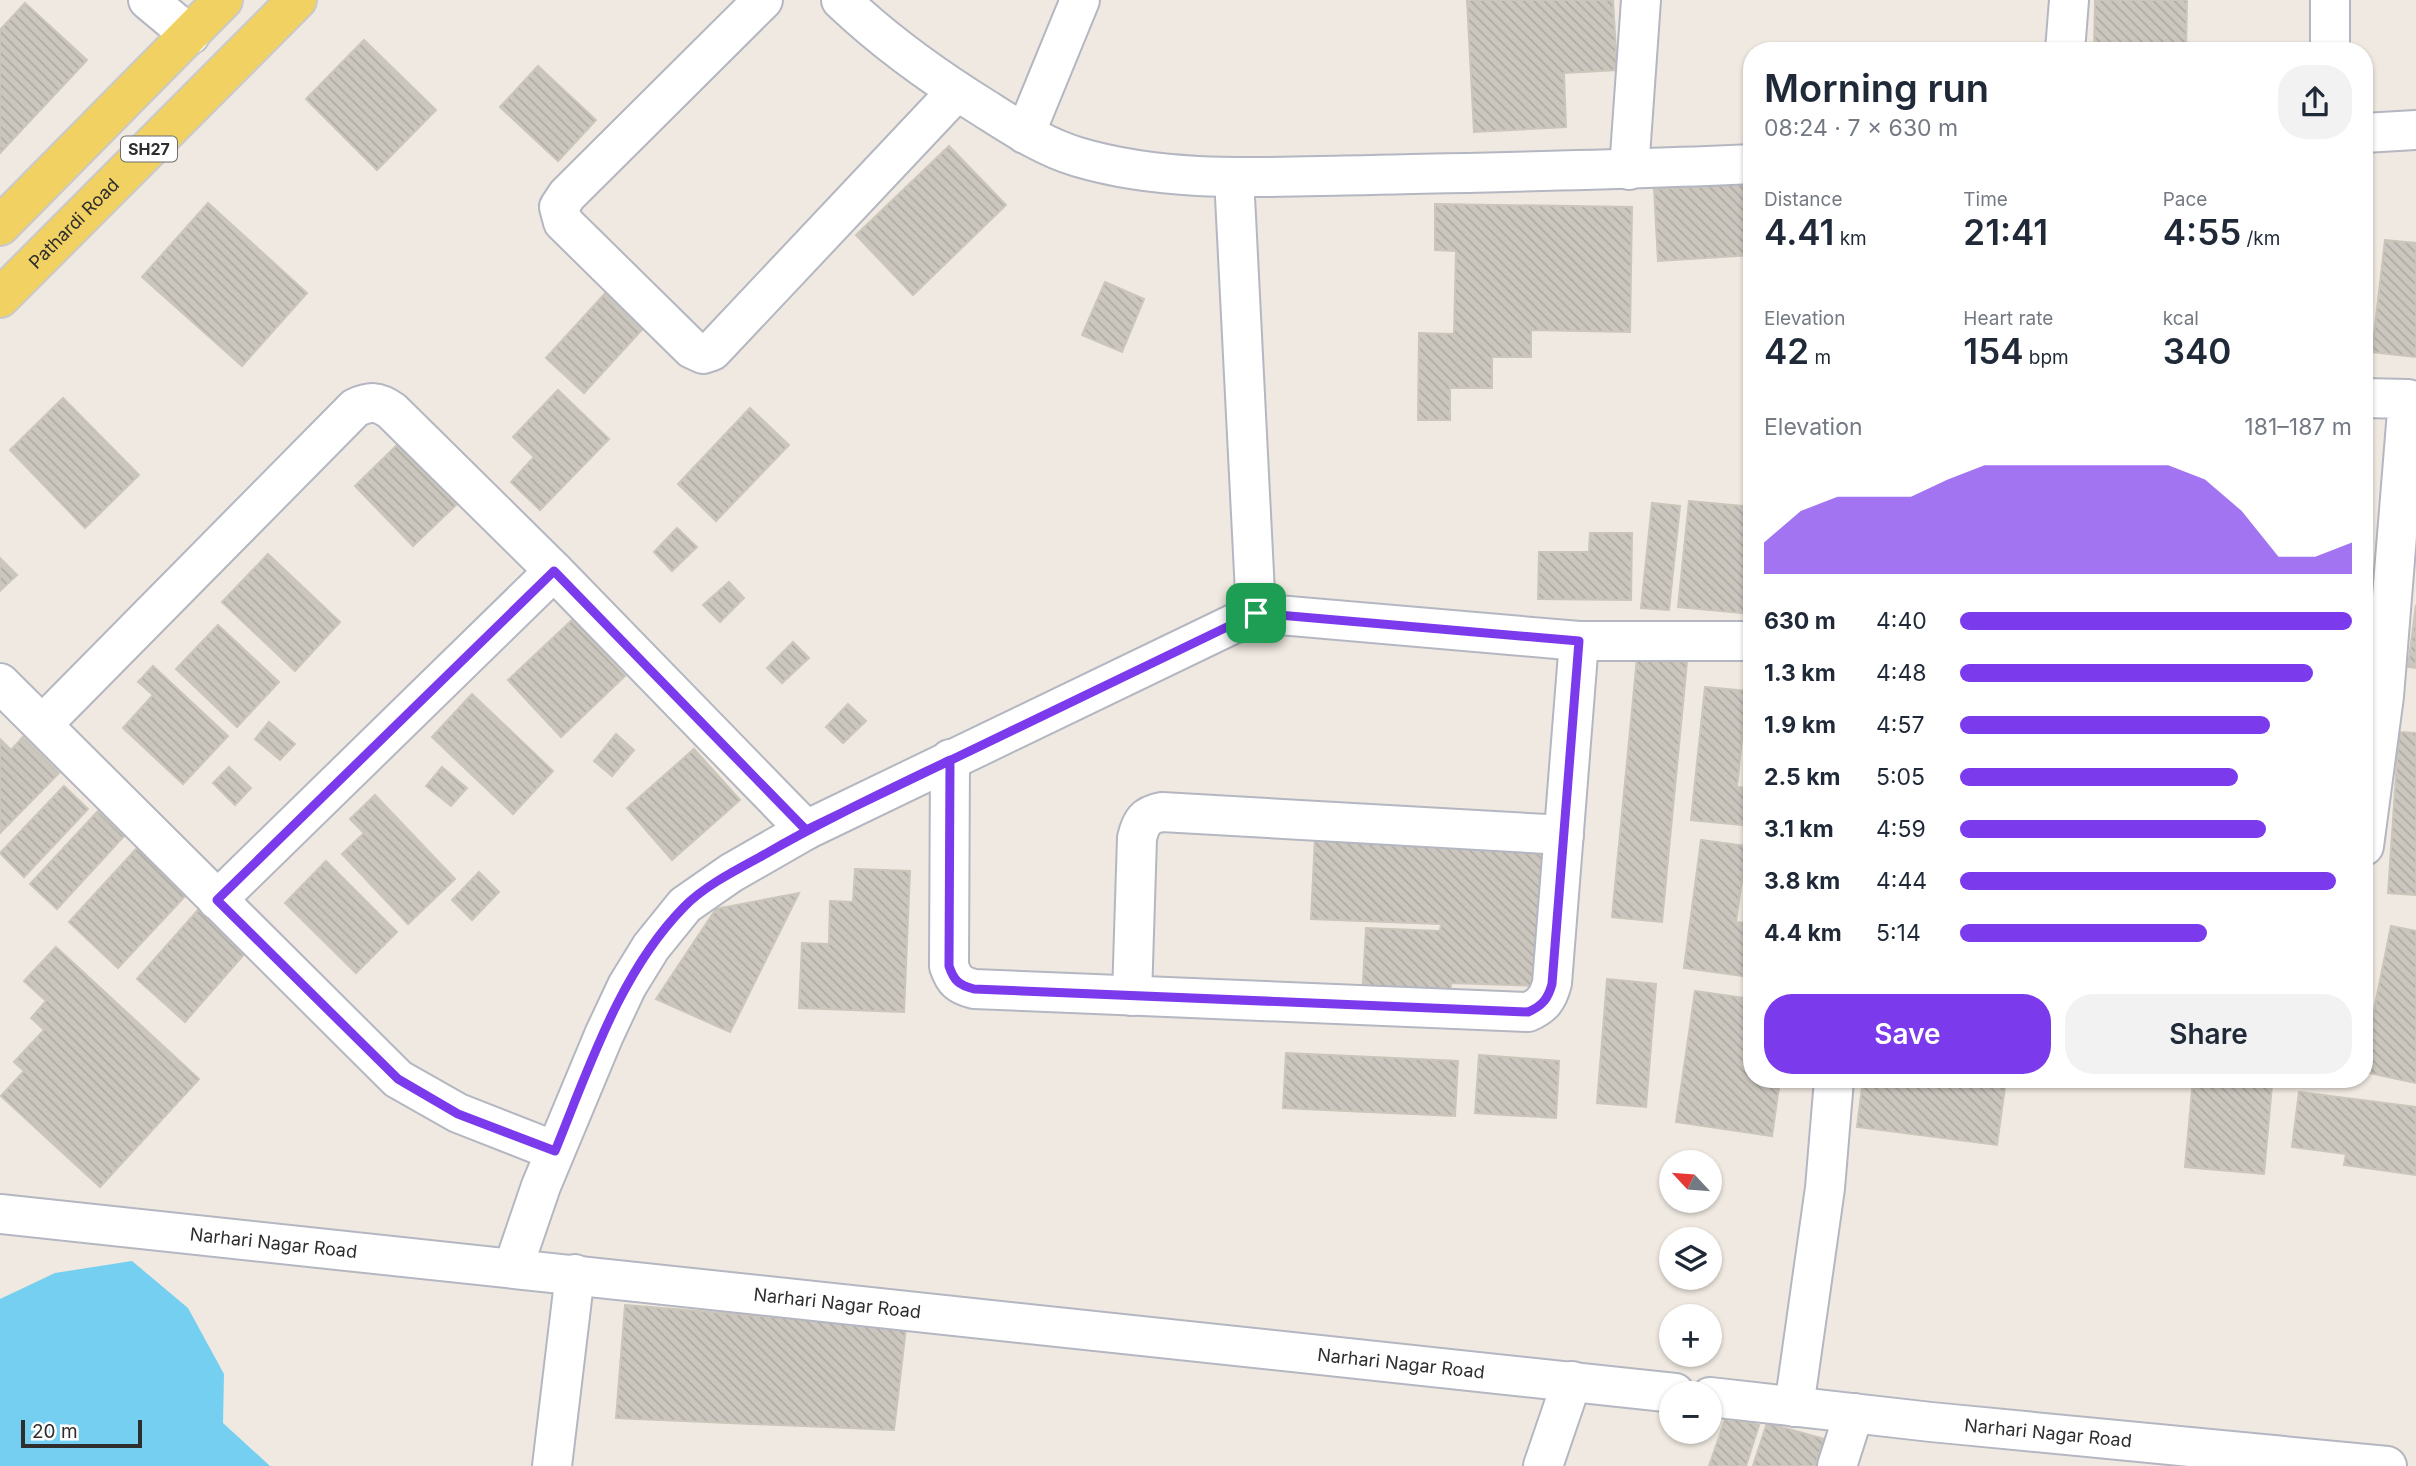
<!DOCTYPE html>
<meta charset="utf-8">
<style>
body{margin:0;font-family:Inter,sans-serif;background:#f2f2f3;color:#1f2937;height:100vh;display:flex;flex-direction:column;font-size:26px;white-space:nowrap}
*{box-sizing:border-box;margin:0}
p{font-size:23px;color:#747a83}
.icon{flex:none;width:38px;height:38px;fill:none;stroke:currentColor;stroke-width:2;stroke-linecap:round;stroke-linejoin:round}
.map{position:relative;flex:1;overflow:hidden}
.details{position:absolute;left:1743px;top:42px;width:630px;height:1046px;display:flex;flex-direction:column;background:#fff;border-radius:28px;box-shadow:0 2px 5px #0004}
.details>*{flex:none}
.needle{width:46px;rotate:296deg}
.controls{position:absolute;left:1659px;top:1150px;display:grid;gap:14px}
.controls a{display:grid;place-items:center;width:63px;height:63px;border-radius:50%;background:#fff;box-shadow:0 2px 5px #0004;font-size:35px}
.scale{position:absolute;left:21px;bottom:18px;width:121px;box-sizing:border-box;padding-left:7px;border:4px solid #2e2e2e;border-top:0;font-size:19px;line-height:24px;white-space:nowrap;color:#2e2e2e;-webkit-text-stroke:5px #fff;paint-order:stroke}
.pin{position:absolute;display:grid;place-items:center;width:60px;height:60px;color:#fff;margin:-30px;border-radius:14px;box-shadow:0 4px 10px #0006}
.round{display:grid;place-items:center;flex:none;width:74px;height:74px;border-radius:28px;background:#f2f2f3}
.head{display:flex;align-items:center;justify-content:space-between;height:119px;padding:0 21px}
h1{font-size:38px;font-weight:600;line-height:52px}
.figures{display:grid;grid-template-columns:repeat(3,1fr);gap:10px;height:119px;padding:7px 21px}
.figures div{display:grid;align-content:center}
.figures b{font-size:35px;font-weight:600}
.figures small{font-size:19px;font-weight:400}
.figures p{font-size:19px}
.chart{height:196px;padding:14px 21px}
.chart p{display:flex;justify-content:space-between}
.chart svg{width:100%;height:126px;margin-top:7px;fill:#7c3aed;opacity:.7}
.action{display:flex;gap:14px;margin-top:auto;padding:14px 21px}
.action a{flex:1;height:80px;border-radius:28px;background:#7c3aed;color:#fff;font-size:28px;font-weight:600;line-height:80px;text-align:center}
.action a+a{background:#f2f2f3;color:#1f2937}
ul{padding:0 21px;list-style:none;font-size:23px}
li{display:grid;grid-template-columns:112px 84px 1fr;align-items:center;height:52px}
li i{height:18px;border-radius:9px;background:#7c3aed}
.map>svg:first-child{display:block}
</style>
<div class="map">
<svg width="2416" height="1466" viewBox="0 0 2416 1466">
<defs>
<pattern id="building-back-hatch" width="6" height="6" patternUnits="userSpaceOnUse" patternTransform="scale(1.75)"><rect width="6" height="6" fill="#cbc7bf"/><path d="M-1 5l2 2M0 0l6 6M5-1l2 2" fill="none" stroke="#afaba4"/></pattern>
</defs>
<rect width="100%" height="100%" fill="#efe9e1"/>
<path fill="#75cff0" d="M132,1261L188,1308L224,1374L223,1423L270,1466H0V1299L55,1273Z"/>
<path fill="url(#building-back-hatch)" stroke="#cbc5ba" stroke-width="2" d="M1467,0H1613L1617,70L1564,73L1566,127L1474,132Z
M2095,0H2187L2186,51H2094Z
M25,3L87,60L0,153V30Z
M364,40L436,110L377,170L306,99Z
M538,66L596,120L558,161L500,107Z
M949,146L1006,205L913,295L856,235Z
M1752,184V255L1658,261L1654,189Z
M208,203L307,293L242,366L142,277Z
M1435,204L1632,207L1630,332L1531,330V357H1492V388H1450V420H1418L1419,333L1454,334L1456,251L1435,250Z
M2385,240L2416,243V357L2372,352Z
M1105,282L1144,299L1122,352L1082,335Z
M610,288L648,323L584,393L546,358Z
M558,390L609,439L540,510L511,482L534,457L513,437Z
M63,398L139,475L85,528L10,450Z
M750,408L789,445L716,521L678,484Z
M397,445L456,505L413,546L355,486Z
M2364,488H2368L2364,523Z
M1689,501L1752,507V614L1678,607Z
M1652,503L1680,506L1669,610L1641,608Z
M677,528L697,547L672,571L654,552Z
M1590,533H1632L1631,600L1538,599L1539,552H1589Z
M268,554L340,622L295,671L222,602Z
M0,558L17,575L0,591Z
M729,582L744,598L720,622L703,605Z
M2416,605V668L2408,667Z
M572,620L625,676L561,737L508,680Z
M218,625L279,682L237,727L176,669Z
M793,642L809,658L782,683L767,668Z
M1637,658L1687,662L1662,922L1612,917Z
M153,666L228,736L183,784L123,728L153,695L138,682Z
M1705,687L1747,691L1737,787L1749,788L1752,766V826L1691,820Z
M472,694L553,771L513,814L432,737Z
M848,704L866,721L843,743L826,727Z
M269,722L295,744L280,760L255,739Z
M2399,732L2416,733V895L2388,893Z
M616,734L634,750L612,776L594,761Z
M23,737L59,773L0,833V739L11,750Z
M694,749L740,800L672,860L627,808Z
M229,767L251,788L235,805L213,783Z
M442,767L467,788L451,806L426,786Z
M64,786L88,809L24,877L0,853Z
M375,795L455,879L408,924L342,854L364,833L350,819Z
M98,811L124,836L57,909L30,884Z
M1315,838L1545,847L1538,986L1451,983L1450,1003L1362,999L1366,928L1440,931L1441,924L1311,919Z
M1701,840L1747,846L1736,922L1752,924L1751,977L1684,968Z
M137,848L187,894L118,968L69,922Z
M326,861L397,932L356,973L285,903Z
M855,869L910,871L904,1012L799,1008L802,943L829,944L830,901L853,902Z
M479,872L499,892L472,920L452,900Z
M799,893L730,1032L656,999L716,909Z
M198,910L246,952L185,1022L137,979Z
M2391,926L2416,931V1083L2364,1072V1059Z
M56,947L199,1079L100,1187L1,1096L24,1071L14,1062L44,1030L31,1018L46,1001L24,981Z
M1607,979L1656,984L1646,1107L1597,1103Z
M1695,991L1752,999V1080H1780L1772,1136L1676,1122Z
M1286,1053L1458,1061L1455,1116L1283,1108Z
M1479,1055L1559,1061L1556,1118L1475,1113Z
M1863,1080H2006L1997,1145L1857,1127Z
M2193,1080L2272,1085L2264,1174L2185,1167Z
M2299,1092L2416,1107V1175L2344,1165L2346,1154L2292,1147Z
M625,1305L906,1328L894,1430L616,1418Z
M1726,1417L1759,1425L1746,1466H1709Z
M1767,1423L1824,1439L1815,1466H1753Z"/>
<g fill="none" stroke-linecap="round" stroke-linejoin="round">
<g stroke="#b4b7c1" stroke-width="42">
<g id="minor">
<path d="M148,0L190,35"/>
<path d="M763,0L567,195L559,207L563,222L692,349L703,354L712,351L957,91"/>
<path d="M841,0C884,41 934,77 984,108C1014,127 1044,147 1078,157C1172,185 1275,176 1372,175C1499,172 1625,170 1752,164"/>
<path d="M2065,51L2069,0"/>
<path d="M2330,51V0"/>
<path d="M2364,133L2416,130"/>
<path d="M1025,134L1080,0"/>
<path d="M1629,170L1641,0"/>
<path d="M1234,177L1256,613"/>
<path d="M2364,398L2408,399L2384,696L2364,846"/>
<path d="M0,683L398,1079L458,1113L555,1151"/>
<path d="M43,724L355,408C370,401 378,401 392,411L554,571L806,830"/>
<path d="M950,759L949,966C954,981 959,985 974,989L1528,1012C1542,1006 1548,999 1552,983L1579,641"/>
<path d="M217,900L554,571"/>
<path d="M1132,996L1137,838C1141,822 1145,815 1162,812L1564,835"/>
<path id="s1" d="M0,1214L1675,1393"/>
<path d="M513,1268L541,1186L604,1035L627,986L651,947L685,905L731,873L806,830L1256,613L1579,641H1752"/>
<path id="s2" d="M1710,1397L1931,1422L2387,1466"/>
<path d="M1794,1407L1825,1188L1834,1080"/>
<path d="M552,1466L575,1274"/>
<path d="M1543,1466L1572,1381"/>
<path d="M1837,1466L1854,1413"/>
</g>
</g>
<g stroke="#c9c9c9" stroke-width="42">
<g id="major">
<path d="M0,226L223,0"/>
<path id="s3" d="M0,298L297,0"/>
</g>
</g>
<use href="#minor" stroke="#fff" stroke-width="38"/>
<use href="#major" stroke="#f2d163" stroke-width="38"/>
</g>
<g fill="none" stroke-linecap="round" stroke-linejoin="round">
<g stroke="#fff" stroke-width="14">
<path id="route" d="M1256,613L806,830L554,571L217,900L398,1079L458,1114L555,1151C589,1068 620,972 684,907C703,887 736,870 760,857C822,821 886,791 950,760L949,966C954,981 959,985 974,989L1528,1012C1542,1006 1548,999 1552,984L1579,641L1256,613"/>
</g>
<use href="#route" stroke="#7c3aed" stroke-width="9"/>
</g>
<g text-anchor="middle" stroke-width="6" stroke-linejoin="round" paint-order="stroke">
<rect fill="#fff" stroke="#6d6d6d" stroke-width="2" x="121" y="136.5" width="56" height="25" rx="5"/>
<g font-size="16" font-weight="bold" fill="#2e2e2e">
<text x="149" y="155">SH27</text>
</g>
<g font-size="18" fill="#2e2e2e" stroke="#fff">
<text dy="6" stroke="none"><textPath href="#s3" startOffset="105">Pathardi Road</textPath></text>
<text dy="6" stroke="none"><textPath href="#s1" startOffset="275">Narhari Nagar Road</textPath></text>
<text dy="6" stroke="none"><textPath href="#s1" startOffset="842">Narhari Nagar Road</textPath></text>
<text dy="6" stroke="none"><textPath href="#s1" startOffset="1409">Narhari Nagar Road</textPath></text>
<text dy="6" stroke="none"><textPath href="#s2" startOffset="340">Narhari Nagar Road</textPath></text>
</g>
</g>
</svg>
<div class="controls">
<a><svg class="needle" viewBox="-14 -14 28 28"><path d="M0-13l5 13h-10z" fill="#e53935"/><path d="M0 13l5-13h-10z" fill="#747a83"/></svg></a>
<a><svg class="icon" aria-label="layers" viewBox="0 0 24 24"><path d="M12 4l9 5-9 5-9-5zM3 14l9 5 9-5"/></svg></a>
<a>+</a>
<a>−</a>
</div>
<div class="scale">20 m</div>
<div class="pin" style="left:1256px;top:613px;background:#1e9e55"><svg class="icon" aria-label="arrive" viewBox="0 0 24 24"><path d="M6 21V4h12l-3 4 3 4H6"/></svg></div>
<section class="details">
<div class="head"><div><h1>Morning run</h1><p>08:24 · 7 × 630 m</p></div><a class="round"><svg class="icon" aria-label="share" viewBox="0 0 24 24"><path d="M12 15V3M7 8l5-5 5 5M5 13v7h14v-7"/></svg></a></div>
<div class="figures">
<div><p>Distance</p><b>4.41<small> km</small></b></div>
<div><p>Time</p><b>21:41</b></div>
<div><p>Pace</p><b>4:55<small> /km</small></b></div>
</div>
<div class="figures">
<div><p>Elevation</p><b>42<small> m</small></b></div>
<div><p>Heart rate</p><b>154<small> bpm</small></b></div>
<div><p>kcal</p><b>340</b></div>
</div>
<div class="chart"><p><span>Elevation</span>181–187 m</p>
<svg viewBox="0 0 160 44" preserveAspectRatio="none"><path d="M0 44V33L10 22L20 17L30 17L40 17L50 11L60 6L70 6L80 6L90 6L100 6L110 6L120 11L130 22L140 38L150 38L160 33V44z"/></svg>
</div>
<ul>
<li><b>630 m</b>4:40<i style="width:100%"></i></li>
<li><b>1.3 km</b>4:48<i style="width:90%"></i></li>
<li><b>1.9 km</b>4:57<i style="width:79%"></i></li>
<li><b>2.5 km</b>5:05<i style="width:71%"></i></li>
<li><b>3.1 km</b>4:59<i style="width:78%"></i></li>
<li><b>3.8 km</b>4:44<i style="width:96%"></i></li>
<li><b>4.4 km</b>5:14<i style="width:63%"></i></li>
</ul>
<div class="action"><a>Save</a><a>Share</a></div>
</section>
</div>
